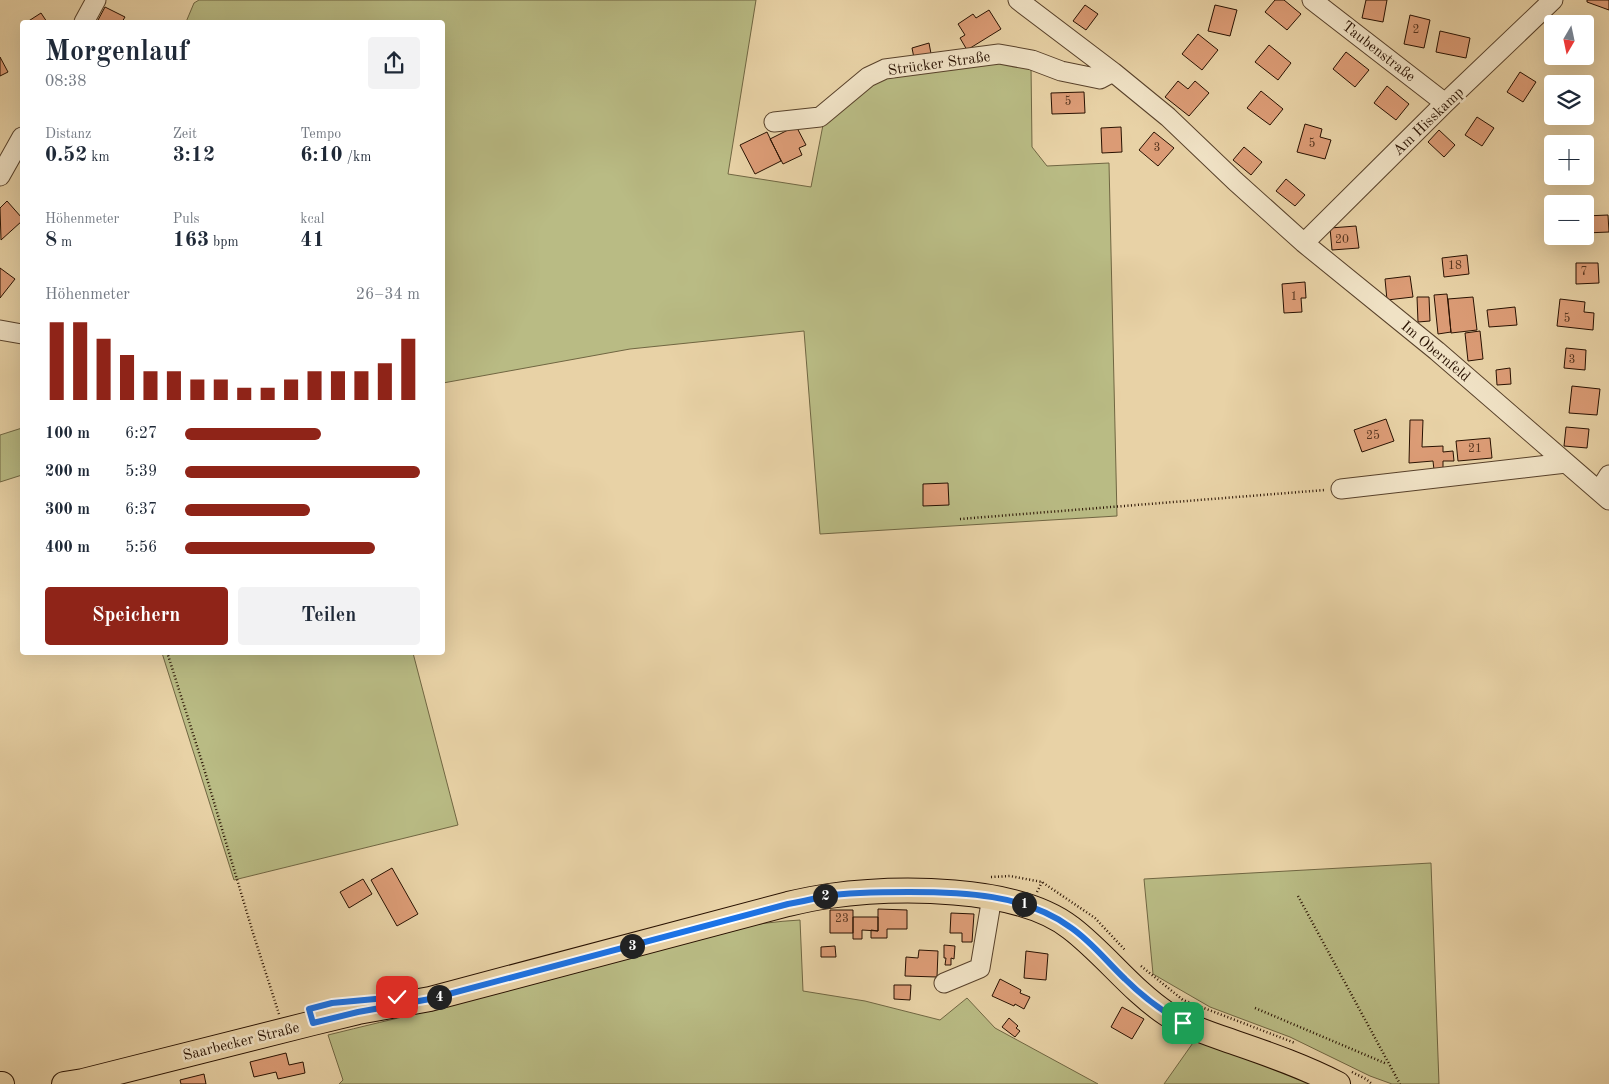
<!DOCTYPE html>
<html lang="de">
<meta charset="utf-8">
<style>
body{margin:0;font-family:"Old Standard TT",serif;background:#f2f2f3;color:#1f2937;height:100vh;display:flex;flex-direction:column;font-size:19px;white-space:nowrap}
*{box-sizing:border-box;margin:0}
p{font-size:16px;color:#747a83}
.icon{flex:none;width:28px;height:28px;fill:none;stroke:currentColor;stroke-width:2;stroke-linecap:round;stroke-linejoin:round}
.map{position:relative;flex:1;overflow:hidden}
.side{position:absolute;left:20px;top:20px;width:425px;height:635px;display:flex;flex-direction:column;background:#fff;border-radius:5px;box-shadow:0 5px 20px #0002}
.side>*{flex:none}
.needle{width:32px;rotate:189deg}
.fabs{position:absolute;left:1544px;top:15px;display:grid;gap:10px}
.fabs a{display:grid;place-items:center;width:50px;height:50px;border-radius:5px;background:#fff;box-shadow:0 5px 20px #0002;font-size:25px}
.pin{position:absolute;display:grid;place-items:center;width:42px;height:42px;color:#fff;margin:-21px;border-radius:10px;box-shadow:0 2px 8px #0006}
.km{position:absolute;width:25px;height:25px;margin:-12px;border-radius:50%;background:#222;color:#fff;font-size:14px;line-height:25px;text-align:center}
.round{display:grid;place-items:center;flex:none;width:52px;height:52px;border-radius:5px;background:#f2f2f3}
.overview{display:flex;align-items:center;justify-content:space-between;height:85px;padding:0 25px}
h1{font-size:28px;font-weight:800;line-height:38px}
.metrics{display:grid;grid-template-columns:repeat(3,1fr);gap:8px;height:85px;padding:5px 25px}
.metrics div{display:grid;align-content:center}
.metrics b{font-size:21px;font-weight:800}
.metrics small{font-size:14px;font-weight:400}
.metrics p{font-size:14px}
.chart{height:140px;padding:10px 25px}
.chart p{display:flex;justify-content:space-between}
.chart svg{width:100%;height:90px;margin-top:5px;stroke:#8f2418;stroke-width:6}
.action{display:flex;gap:10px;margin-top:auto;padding:10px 25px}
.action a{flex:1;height:58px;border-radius:5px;background:#8f2418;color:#fff;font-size:20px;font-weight:800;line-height:58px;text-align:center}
.action a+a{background:#f2f2f3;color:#1f2937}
ul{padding:0 25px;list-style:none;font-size:16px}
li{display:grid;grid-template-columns:80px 60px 1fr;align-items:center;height:38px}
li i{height:12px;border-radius:6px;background:#8f2418}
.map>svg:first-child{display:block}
</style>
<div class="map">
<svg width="1609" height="1084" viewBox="0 0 1609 1084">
<rect width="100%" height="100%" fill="#e8d2a6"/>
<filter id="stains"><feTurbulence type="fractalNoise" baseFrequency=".004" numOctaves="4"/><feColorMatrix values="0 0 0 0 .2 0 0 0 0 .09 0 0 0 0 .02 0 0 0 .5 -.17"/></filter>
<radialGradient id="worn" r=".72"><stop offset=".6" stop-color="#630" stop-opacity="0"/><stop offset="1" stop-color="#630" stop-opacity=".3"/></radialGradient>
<path fill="#b9bb84" stroke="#706642" d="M199,0H756L728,174L811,187L823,125L871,81L1000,60L1031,65L1032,147L1047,166L1109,163L1117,516L820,534L804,331L630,349L443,383L442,22H186L194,3Z
M22,428V475L0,482V435Z
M162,653H413L458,825L234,880Z
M1431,863L1439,1084H1392L1370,1076L1290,1037L1210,1007L1153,974L1144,879Z
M800,920L803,991L865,1001L940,1020L967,998L995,1028L1098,1084H339L343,1080L328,1035C396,1018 466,1003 534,983C621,958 709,925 800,920Z
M1195,1040L1316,1084H1164Z"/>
<path fill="#dc9c76" stroke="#281101" d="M1275,0H1284L1301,14L1287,30L1265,12Z
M1366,0H1387L1383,22L1362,18Z
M1587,0H1609V10L1587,2Z
M1085,5L1098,14L1086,30L1073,21Z
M1215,5L1237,10L1230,36L1208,31Z
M105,7L125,17L122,22H97Z
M989,10L1001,29L967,50L960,38L965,35L958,24L973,14L976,18Z
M41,13L47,22H27Z
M1410,15L1430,20L1424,48L1404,44Z
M1440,31L1470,38L1466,58L1436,52Z
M1198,34L1218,50L1202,70L1182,54Z
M929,43L932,59L915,63L912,48Z
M1269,45L1291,63L1278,80L1255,62Z
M1346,52L1369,70L1355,87L1333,69Z
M0,57L8,72L0,76Z
M1520,72L1536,82L1523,102L1507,92Z
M1178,81L1188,89L1195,81L1209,93L1189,116L1165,97Z
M1387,86L1409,104L1396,120L1374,103Z
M1261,91L1283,109L1270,125L1247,108Z
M1084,92L1085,113L1052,114L1051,93Z
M1477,117L1494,128L1482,146L1465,135Z
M1305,124L1322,129L1320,137L1331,140L1325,159L1297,152Z
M796,126L806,145L799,148L802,155L783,164L770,139Z
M1121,127L1122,152L1102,153L1101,128Z
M1439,130L1455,145L1444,157L1428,142Z
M767,132L781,161L755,174L740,145Z
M1154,132L1174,148L1158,166L1139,150Z
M1244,147L1262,162L1251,175L1233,160Z
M1286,179L1305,195L1295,206L1276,191Z
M7,201L22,218V221L1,240L0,208Z
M1608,215L1609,232L1585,233V216Z
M1550,222H1552V236H1571V238L1551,239Z
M1356,226L1359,248L1332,250L1330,228Z
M1467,255L1469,274L1444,277L1442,258Z
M1576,263H1598L1599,283L1576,284Z
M0,268L15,279L0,298Z
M1410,276L1413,297L1387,300L1385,279Z
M1305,282L1306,298H1301L1302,312L1284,313L1282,284Z
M1447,294L1451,332L1438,334L1434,295Z
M1417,297H1429L1430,321L1418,322Z
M1473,297L1477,330L1451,333L1448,299Z
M1560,299L1585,302L1584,312L1594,313L1593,330L1557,326Z
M1515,307L1517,325L1489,327L1487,310Z
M1480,331L1483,359L1468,361L1465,333Z
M1566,348L1586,350L1585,370L1564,368Z
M1510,368L1511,384L1497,385L1496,370Z
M1572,386L1600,389L1597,415L1569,413Z
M1386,419L1394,441L1362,452L1354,430Z
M1410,420H1423L1422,447L1443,446V452L1453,451L1454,461H1443V469L1434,470L1433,461L1409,463Z
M1566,427L1589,429L1587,448L1564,446Z
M1490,438L1492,458L1458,461L1456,441Z
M948,483L949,505L923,506V484Z
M392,868L418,914L397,926L371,880Z
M363,879L372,894L349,908L340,892Z
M878,909L907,910V929H887V938H871V930L878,931Z
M830,910H853V933H830Z
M951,913L974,914L972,942H962V933H950Z
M853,917H878V931L862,930V939H853Z
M944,945L955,946L954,959L951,958V965H945L946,958H944Z
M835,946L836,957H821V947Z
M919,950L938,951L937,977L905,976L906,957L918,958Z
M1026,951L1048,954L1046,980L1024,978Z
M1000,979L1021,990L1020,993L1030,997L1024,1009L1015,1004L1014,1006L992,996Z
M894,985H911L910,1000L894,999Z
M1122,1007L1144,1019L1132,1039L1111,1027Z
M1009,1018L1018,1026L1016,1028L1020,1031L1015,1037L1002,1027Z
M286,1053L289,1065L303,1062L305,1073L278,1079L276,1072L254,1077L250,1062Z
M204,1074L206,1084H181L180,1080Z"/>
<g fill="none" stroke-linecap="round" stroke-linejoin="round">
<g stroke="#58412a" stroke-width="21">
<path id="minor" d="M1018,0L1113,72L1168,117L1235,181L1304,243L1437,351L1609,500
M1312,0L1445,103
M84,22L96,0
M774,122L820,117L868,77L885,69L999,54L1032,60L1061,71L1100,79L1113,72
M0,176L22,137
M1304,243L1445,103L1553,0
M0,330L22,334
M1341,489L1566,463
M1599,491L1609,475
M944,983L980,968L992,897"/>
</g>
<g stroke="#281101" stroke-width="26">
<path id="major" d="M0,1084H2
M64,1084L83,1081L313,1023L358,1012L430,999L788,904C801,901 815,898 829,896C895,887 1016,885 1071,928C1105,954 1131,990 1167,1014C1188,1027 1213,1035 1236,1043C1271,1055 1305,1067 1338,1084"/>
</g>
<path stroke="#281101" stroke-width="2.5" stroke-dasharray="1 2.5" stroke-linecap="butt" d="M960,519L1325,490
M167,652L202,762L253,933L279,1014
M991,877L1010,876L1042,882L1095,918L1125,950
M1037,892L1042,882
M1298,896L1400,1084
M1141,966L1183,1000L1295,1043
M1255,1008L1387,1064
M1352,1072L1366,1079L1372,1084"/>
<use href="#minor" stroke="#f0e2c5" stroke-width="19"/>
<use href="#major" stroke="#e8d2a6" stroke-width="24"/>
</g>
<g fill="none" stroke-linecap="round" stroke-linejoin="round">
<g stroke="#fff" stroke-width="10">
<path id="route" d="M397,997L332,1003L309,1009L313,1023L358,1012L430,999L788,904C800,902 813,899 825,896C853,892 881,892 909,892C963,892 1024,894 1070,927C1091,941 1107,962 1125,979C1142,996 1162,1011 1183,1023"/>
</g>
<use href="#route" stroke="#1a73e8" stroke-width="6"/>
</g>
<g text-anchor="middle" stroke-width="5" stroke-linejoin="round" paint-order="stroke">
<g font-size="12" fill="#55341e">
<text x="1416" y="33">2</text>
<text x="1068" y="105">5</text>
<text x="1312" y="147">5</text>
<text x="1157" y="151">3</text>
<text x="1342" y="243">20</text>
<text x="1455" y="269">18</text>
<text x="1584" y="275">7</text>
<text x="1294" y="300">1</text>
<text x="1567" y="322">5</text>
<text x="1572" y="363">3</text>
<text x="1373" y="439">25</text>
<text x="1475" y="452">21</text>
<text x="842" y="922">23</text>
</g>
<g font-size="15" fill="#281101" stroke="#f0e2c5">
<text transform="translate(1379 51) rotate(38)" y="5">Taubenstraße</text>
<text transform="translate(939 63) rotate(-8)" y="5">Strücker Straße</text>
<text transform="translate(1428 121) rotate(-44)" y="5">Am Hisskamp</text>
<text transform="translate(1436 351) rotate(40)" y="5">Im Obernfeld</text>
<text transform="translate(241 1041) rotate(-14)" y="5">Saarbecker Straße</text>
</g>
</g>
<rect width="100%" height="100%" filter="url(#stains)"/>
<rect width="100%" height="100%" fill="url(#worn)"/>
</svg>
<div class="fabs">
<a><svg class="needle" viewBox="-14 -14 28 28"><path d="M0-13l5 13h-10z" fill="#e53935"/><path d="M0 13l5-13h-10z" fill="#747a83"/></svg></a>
<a><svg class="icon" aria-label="layers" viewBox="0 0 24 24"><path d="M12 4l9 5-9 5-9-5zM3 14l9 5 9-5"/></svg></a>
<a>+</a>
<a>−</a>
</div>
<div class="pin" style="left:1183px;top:1023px;background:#1e9e55"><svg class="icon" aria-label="arrive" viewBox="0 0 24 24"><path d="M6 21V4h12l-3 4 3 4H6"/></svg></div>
<div class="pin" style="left:397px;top:997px;background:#d93025"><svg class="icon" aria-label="check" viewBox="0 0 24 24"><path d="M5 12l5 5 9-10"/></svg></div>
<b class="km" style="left:1024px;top:904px">1</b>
<b class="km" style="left:825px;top:896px">2</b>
<b class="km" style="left:632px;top:946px">3</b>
<b class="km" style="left:439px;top:997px">4</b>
<section class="side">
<div class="overview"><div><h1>Morgenlauf</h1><p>08:38</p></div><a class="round"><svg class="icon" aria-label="share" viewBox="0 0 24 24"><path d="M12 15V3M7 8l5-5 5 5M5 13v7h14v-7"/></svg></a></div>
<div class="metrics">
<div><p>Distanz</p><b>0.52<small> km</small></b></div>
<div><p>Zeit</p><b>3:12</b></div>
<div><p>Tempo</p><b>6:10<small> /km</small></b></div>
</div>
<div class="metrics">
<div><p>Höhenmeter</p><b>8<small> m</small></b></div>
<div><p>Puls</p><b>163<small> bpm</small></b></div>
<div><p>kcal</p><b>41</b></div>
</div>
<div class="chart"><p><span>Höhenmeter</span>26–34 m</p>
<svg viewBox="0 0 160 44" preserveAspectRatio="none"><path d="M5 44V6M15 44V6M25 44V14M35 44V22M45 44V30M55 44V30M65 44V34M75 44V34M85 44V38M95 44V38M105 44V34M115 44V30M125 44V30M135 44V30M145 44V26M155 44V14"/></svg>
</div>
<ul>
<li><b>100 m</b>6:27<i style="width:58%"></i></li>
<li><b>200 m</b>5:39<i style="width:100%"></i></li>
<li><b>300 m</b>6:37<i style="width:53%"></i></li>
<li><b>400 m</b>5:56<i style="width:81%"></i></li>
</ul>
<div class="action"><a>Speichern</a><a>Teilen</a></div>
</section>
</div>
